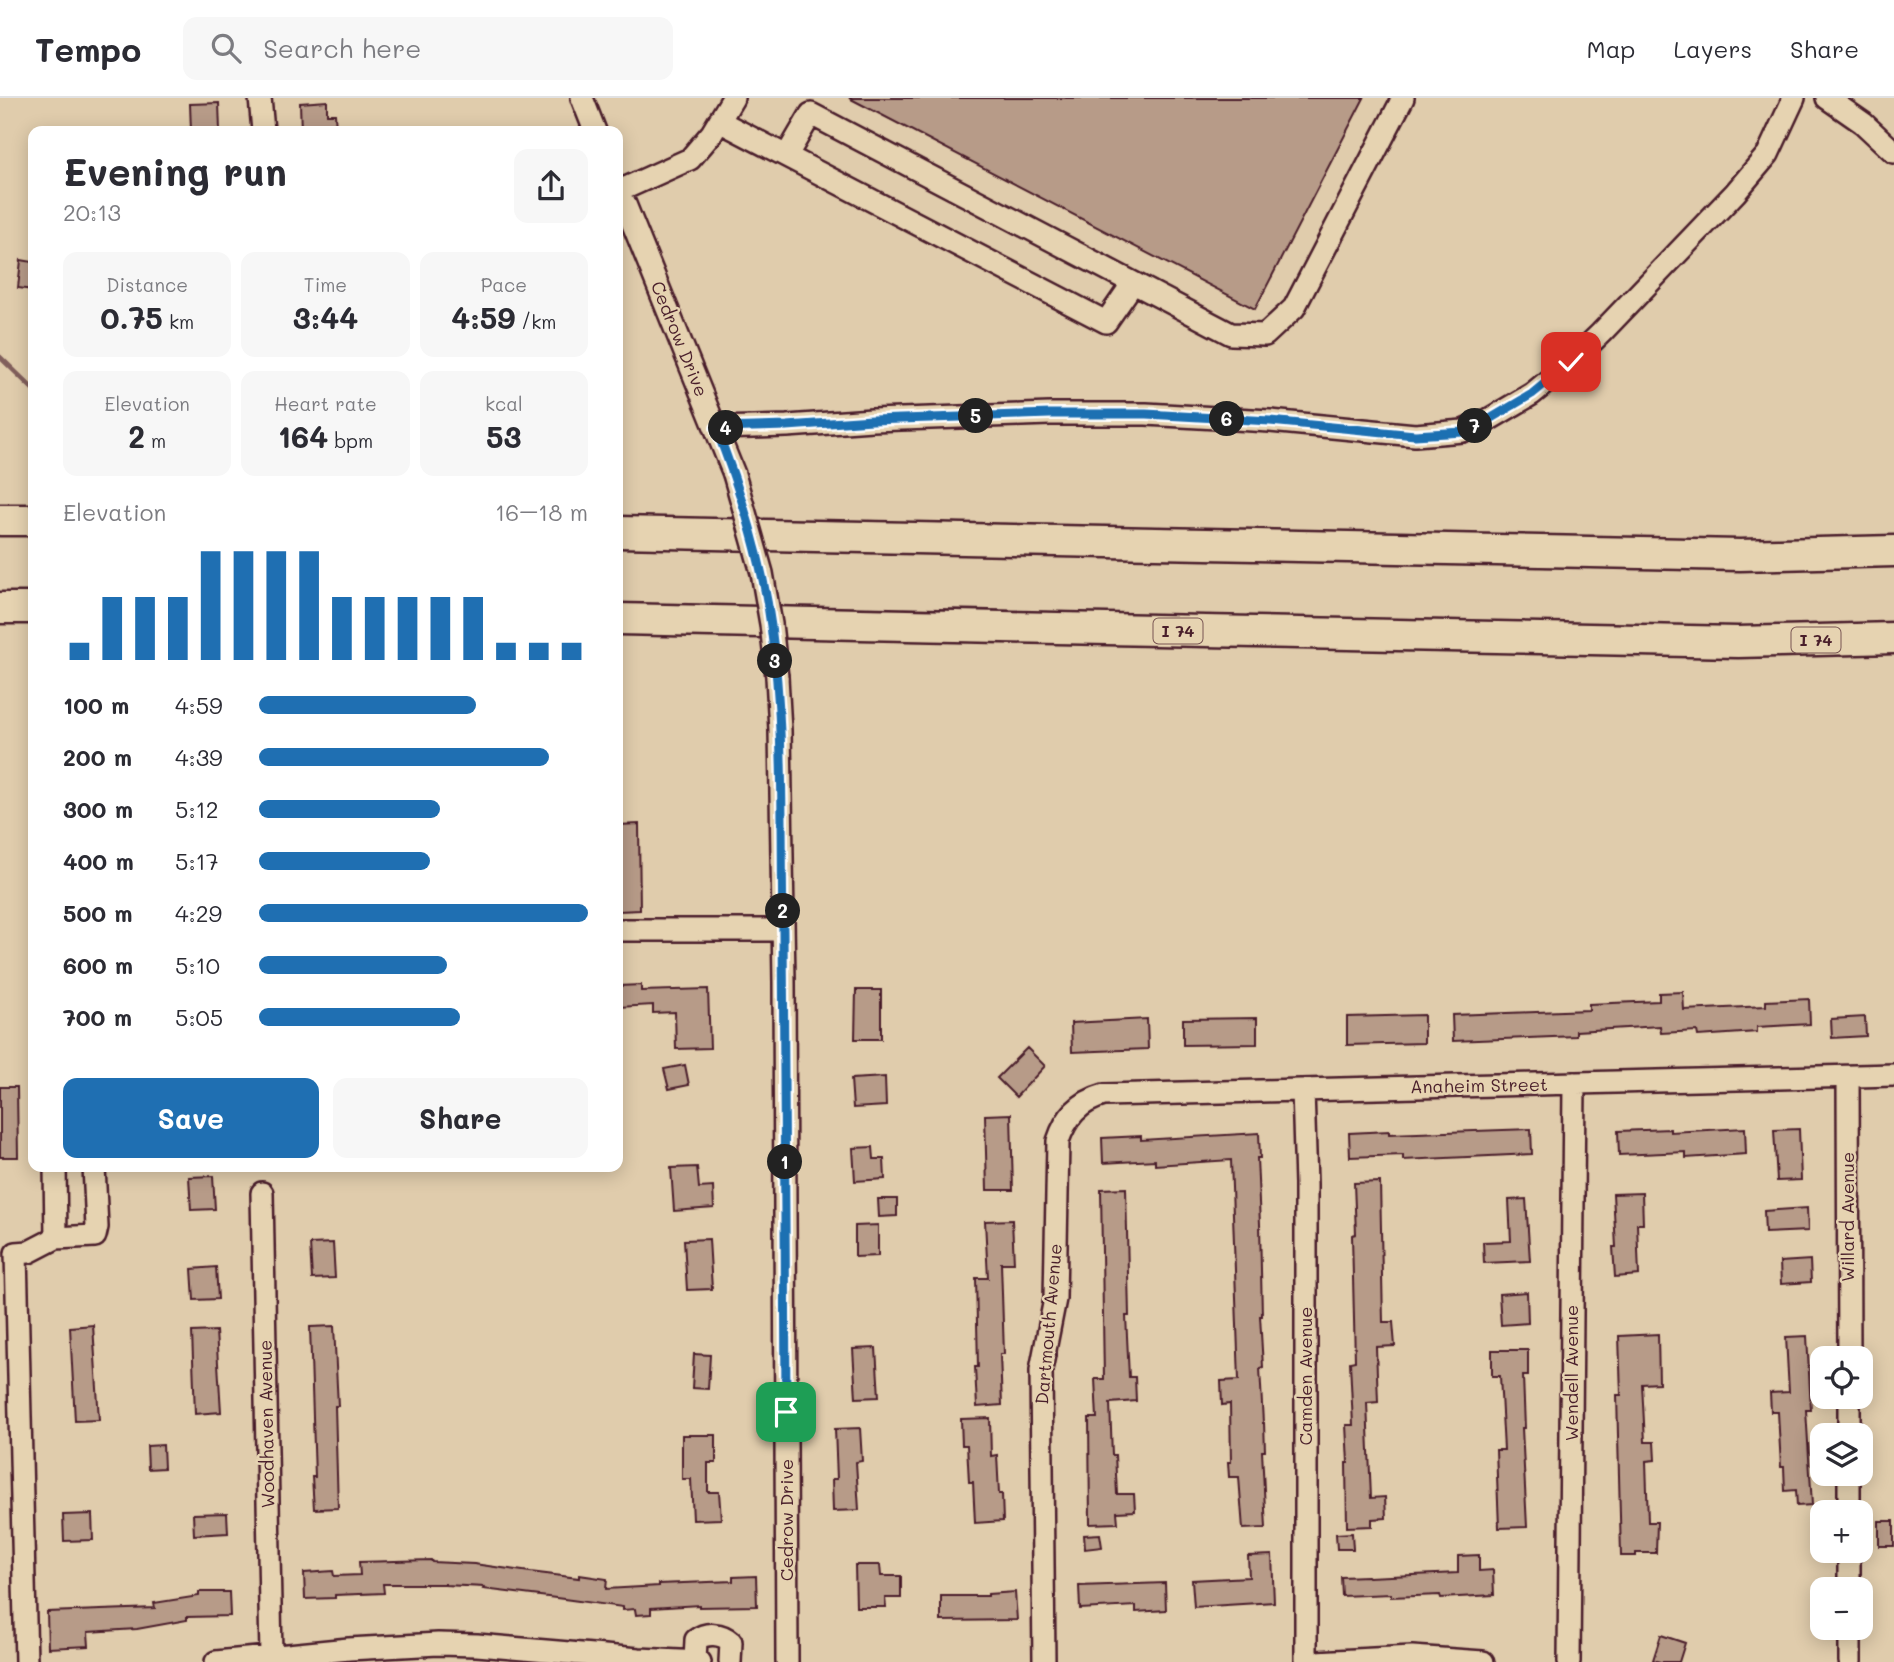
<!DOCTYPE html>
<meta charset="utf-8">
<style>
body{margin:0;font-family:Mali,sans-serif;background:#f7f7f7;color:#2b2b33;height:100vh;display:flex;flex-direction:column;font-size:26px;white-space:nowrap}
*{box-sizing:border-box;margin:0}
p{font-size:23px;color:#7c7c81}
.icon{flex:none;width:38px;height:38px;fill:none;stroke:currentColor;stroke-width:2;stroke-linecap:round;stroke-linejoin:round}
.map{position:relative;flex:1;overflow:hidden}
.details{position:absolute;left:28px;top:28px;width:595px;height:1046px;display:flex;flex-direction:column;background:#fff;border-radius:14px;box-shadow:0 4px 18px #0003}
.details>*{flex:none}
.buttons{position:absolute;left:1810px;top:1248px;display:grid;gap:14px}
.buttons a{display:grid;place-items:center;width:63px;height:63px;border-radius:14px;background:#fff;box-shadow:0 4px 18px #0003;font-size:35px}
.pin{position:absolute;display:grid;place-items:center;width:60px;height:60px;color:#fff;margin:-30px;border-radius:14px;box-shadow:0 4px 10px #0006}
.km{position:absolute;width:35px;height:35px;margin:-18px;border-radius:50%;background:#222;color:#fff;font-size:19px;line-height:35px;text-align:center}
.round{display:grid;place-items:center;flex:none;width:74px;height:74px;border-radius:14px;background:#f7f7f7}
.summary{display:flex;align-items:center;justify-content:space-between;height:119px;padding:0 35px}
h1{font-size:38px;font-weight:700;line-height:52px}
.metrics{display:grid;grid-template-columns:repeat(3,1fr);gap:10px;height:119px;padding:7px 35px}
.metrics div{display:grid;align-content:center;border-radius:14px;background:#f7f7f7;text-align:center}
.metrics b{font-size:30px;font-weight:700}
.metrics small{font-size:19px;font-weight:400}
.metrics p{font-size:19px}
.chart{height:196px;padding:14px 35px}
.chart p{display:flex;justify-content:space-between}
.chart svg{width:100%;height:126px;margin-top:7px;stroke:#1f6fb2;stroke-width:6}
.primary-button{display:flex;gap:14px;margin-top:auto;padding:14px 35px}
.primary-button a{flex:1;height:80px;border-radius:14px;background:#1f6fb2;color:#fff;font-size:28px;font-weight:700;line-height:80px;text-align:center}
.primary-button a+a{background:#f7f7f7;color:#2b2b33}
ul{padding:0 35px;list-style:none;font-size:23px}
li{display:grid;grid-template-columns:112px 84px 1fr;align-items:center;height:52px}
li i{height:18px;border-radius:9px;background:#1f6fb2}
header{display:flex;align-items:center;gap:42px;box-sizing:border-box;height:98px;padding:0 35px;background:#fff;border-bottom:2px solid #e1e1e2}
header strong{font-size:33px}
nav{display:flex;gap:38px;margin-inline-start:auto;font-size:24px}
.search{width:490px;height:63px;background:#f7f7f7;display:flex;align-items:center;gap:18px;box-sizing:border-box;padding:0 24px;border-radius:14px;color:#7c7c81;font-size:26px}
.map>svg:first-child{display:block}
</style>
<header>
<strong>Tempo</strong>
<div class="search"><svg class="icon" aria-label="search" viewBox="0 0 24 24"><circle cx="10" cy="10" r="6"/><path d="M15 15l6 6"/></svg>Search here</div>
<nav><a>Map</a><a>Layers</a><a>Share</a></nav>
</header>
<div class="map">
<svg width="1894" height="1564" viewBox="0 0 1894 1564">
<rect width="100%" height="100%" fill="#e0ccac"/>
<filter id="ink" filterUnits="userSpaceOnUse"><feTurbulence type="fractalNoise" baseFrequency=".0143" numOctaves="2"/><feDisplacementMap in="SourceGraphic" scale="14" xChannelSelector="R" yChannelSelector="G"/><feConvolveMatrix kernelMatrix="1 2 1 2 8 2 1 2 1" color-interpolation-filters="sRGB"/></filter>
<g filter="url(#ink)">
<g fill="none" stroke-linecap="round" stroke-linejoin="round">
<path stroke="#815f5b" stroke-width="5" d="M0,259L33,291"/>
</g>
<path fill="#b79b88" stroke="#4a1f2b" stroke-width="2" d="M849,0H1364L1255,211Z
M327,3V16H335L336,33H301L300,5Z
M219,5L220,33H191L190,6Z
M21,162L33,164V192L18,190Z
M639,726L640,812L618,813V727Z
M641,887V893L708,891L710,950L676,951L675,914L653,915V907L619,909L618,888Z
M856,892H881V941H855Z
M1683,894L1684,912L1766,908V903L1809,901L1810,926L1757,929V934L1698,938L1697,933L1661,935L1660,928L1576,933V938L1453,943L1452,917L1589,912V906L1659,903V895Z
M1424,917V945L1347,947V919Z
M1865,919L1866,938L1832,940L1831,921Z
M1257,920V946L1183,947V921Z
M1147,921L1148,951L1072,954L1071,925Z
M1027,950L1045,968L1016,999L997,980Z
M685,967L689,987L669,991L664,971Z
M885,979L886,1008L853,1010L851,981Z
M0,989H17L18,1059H0Z
M1011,1016L1013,1092H987L985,1017Z
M1745,1030L1746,1056L1686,1060V1054L1619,1057L1618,1033L1670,1031V1034Z
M1531,1031L1532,1056L1403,1062V1057L1350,1059L1349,1035L1389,1033V1036Z
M1799,1031L1801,1082L1777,1083L1774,1032Z
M1259,1035L1260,1060H1257L1260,1126L1262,1218H1260L1263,1269L1260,1270L1263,1325H1264L1265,1353H1262L1266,1430L1243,1431L1239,1379H1229L1228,1364H1231L1230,1306L1222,1307L1221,1283L1239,1282L1231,1062L1155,1067V1062L1103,1065L1102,1040L1141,1038V1042Z
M873,1049L874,1061H884L885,1081L855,1083L853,1050Z
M697,1069L699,1090L713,1089L714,1110L674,1113L671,1070Z
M213,1078L215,1111L191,1112L189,1079Z
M1380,1084L1383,1224H1393L1395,1248L1376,1249L1378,1304L1367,1305L1371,1400L1385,1399L1386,1420L1372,1421V1428L1347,1429L1346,1365H1348L1346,1327H1353L1350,1264L1355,1263L1352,1137L1356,1136L1354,1085Z
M1126,1090L1129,1218H1126L1129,1279H1135L1136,1303L1110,1305L1112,1357H1115L1117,1396H1134L1135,1413L1117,1414L1118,1425L1090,1426L1089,1320H1097L1095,1281H1104L1101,1091Z
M1642,1095L1643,1126H1637L1639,1177L1615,1179L1613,1149H1616L1613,1096Z
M878,1101H897V1118L879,1119Z
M1526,1101L1530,1163L1484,1165L1483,1144L1511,1143L1509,1102Z
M1807,1110L1808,1133L1765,1135L1764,1113Z
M1012,1122L1014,1165H1001L1004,1256H1000L1002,1307L977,1309L975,1269H978L976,1180H988L985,1123Z
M878,1127V1158L855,1159V1128Z
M709,1141L712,1191L687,1192L684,1142Z
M333,1145L335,1180L312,1181L310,1146Z
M1810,1162L1811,1184L1781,1186L1780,1164Z
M216,1169L218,1201L194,1202L192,1171Z
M1527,1194L1528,1225L1501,1227L1499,1196Z
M93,1227L99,1322L75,1323L70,1229Z
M334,1228L338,1308H335L338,1410L314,1411L312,1379H315L310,1229Z
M216,1233L221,1314L195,1316L192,1234Z
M1658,1236L1659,1285L1642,1286L1645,1344H1654L1655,1362L1646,1363L1648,1424H1657L1656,1455H1636V1458H1621L1617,1297H1621L1619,1238Z
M1807,1238L1811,1312H1806L1812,1407L1797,1408L1796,1392L1785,1393L1784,1369H1781L1778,1314H1771L1770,1295L1789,1294L1786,1239Z
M876,1250L879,1299L856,1300L853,1251Z
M1492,1252H1528V1278H1523L1525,1330H1522L1527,1429L1499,1430L1496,1352H1504L1500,1278H1492Z
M694,1256L710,1257L708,1291L692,1290Z
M990,1320L991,1358L997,1357L999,1396H1002L1003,1423L975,1425L973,1384H969L967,1347H962L961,1321Z
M860,1330L862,1363L856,1364L859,1412L833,1413L832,1381H837L835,1331Z
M682,1337H716V1365H708V1394H719L721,1421L693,1422L691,1381H682Z
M163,1347L164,1370L148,1371L147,1348Z
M227,1415L228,1435L194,1437L193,1416Z
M92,1416L93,1442L64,1443L63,1417Z
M1879,1423H1894V1448H1879Z
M1352,1435L1353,1451H1337L1336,1436Z
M1100,1436L1102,1449L1085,1451L1084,1437Z
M1272,1457L1274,1504L1194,1509L1192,1482L1249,1479L1248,1458Z
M1479,1457V1473L1493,1472L1494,1497L1441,1500L1440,1497L1391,1499V1496L1342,1498L1341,1479L1367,1478L1368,1479L1458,1475V1458Z
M431,1462L432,1464L474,1466L530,1474L579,1480V1477L607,1481L606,1491L659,1488V1486L733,1483V1479L756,1478L757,1508L699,1509V1507L651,1510V1516L636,1517L635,1511L623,1512V1509L564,1501L483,1491L484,1489L445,1487V1486H383L384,1495L335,1497V1500L305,1501L304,1475L333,1473L334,1478L360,1477L359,1464Z
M855,1467H880L881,1478H901V1500H885L886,1509H856Z
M1165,1485L1166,1512L1136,1514V1508L1080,1511L1079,1488Z
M199,1494H229L230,1518L187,1519V1522L137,1531L88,1534L89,1548L48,1550L47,1514L155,1510L154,1505L199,1498Z
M1015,1494L1017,1522L941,1523V1498H988V1496Z
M1661,1537L1685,1545L1679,1564H1660L1653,1562Z"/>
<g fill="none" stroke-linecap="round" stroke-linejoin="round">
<g stroke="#4a1f2b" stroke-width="26">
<path id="minor" d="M260,0L263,33
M582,0L595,33
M1827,0L1863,25L1894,54
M719,23L1106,224L1133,185
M787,57L811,16L1231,236L1265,237L1294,210L1403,0
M618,89L734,376
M619,93L690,61L712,35L733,0
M716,330L787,328L872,322L960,319L1050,316H1146L1270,323L1415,337L1463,333L1488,322L1532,296L1571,264L1601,235L1735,95L1768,56L1794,0
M777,579L780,632L784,884L787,1564
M618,832H783
M1848,979L1849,1260
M1303,992L1306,1086V1564
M55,1069L56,1140
M262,1095L271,1558
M1849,1298V1337
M1849,1376V1414
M1849,1452V1491
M1850,1530V1564
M26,1564L16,1155L29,1154L56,1140L95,1138L97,1129L94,1069
M216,1564L349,1551L438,1546L477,1547L639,1561L700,1564
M695,1564L696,1542C706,1534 722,1535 731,1544L730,1564
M1044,1564L1041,1272L1055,1201L1058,1043C1066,1019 1079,1004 1104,997L1894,977
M1316,1564L1412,1559L1483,1564
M1569,1564L1574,985"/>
</g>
<g stroke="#4a1f2b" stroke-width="35">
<path id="highway" d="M0,422H33
M618,434L1740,457L1894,453
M0,510H33
M618,521L1738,544L1894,540"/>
</g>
<use href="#minor" stroke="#e6d3b1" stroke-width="21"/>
<use href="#highway" stroke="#e6d3b1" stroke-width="30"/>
<g stroke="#4a1f2b" stroke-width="26" stroke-linecap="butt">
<path id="minor-bridge" d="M734,376L762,475L771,526L777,579"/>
</g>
<use href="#minor-bridge" stroke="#e6d3b1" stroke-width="21"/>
</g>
</g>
<g fill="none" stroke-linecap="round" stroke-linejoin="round" filter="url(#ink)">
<g stroke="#fff" stroke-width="14">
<path id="route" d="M786,1314C785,1154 785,994 783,834C781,732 785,629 771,528C762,460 741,394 716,330L787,328L872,322L960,319L1050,316H1146L1270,323L1415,337L1463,334L1488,322L1532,296L1571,264"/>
</g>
<use href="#route" stroke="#1f6fb2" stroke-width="9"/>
</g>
<g text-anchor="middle" stroke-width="5" stroke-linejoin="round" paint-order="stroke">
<g fill="#e6d3b1" stroke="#795553" stroke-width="2">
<rect x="1153.5" y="520.5" width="49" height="25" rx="5"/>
<rect x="1791.5" y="529.5" width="49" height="25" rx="5"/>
</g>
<g font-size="16" font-weight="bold" fill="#4a1f2b">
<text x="1178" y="539">I 74</text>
<text x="1816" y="548">I 74</text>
</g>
<g font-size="18" fill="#4a1f2b" stroke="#e6d3b1">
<text transform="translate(679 241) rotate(68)" y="6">Cedrow Drive</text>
<text transform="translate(1479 988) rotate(-1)" y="6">Anaheim Street</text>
<text transform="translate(1848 1119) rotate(-90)" y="6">Willard Avenue</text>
<text transform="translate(1049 1226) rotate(-85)" y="6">Dartmouth Avenue</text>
<text transform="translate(1572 1275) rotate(-90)" y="6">Wendell Avenue</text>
<text transform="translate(1306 1278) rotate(-90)" y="6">Camden Avenue</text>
<text transform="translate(267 1326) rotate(-91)" y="6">Woodhaven Avenue</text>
<text transform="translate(787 1422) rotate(-90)" y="6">Cedrow Drive</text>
</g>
</g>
</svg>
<div class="buttons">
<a><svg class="icon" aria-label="locate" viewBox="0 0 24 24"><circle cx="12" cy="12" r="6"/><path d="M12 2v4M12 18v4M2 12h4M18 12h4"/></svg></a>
<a><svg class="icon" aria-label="layers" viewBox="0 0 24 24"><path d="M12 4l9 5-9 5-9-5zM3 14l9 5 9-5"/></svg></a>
<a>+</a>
<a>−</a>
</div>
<div class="pin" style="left:786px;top:1314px;background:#1e9e55"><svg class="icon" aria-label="arrive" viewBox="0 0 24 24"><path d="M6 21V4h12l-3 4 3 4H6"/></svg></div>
<div class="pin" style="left:1571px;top:264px;background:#d93025"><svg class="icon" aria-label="check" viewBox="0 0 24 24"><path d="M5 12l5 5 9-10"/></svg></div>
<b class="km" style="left:785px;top:1064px">1</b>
<b class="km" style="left:783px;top:813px">2</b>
<b class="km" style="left:775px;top:563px">3</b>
<b class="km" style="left:726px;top:330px">4</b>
<b class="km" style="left:976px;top:318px">5</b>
<b class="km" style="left:1227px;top:321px">6</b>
<b class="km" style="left:1475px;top:328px">7</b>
<section class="details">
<div class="summary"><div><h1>Evening run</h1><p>20:13</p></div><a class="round"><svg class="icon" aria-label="share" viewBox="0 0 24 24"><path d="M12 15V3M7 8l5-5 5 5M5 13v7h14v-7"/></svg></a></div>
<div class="metrics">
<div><p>Distance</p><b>0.75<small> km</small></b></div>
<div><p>Time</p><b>3:44</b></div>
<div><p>Pace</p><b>4:59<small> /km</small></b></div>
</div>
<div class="metrics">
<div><p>Elevation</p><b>2<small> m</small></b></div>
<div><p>Heart rate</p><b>164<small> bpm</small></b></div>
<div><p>kcal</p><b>53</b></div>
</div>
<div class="chart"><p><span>Elevation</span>16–18 m</p>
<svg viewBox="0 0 160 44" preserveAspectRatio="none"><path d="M5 44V38M15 44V22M25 44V22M35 44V22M45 44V6M55 44V6M65 44V6M75 44V6M85 44V22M95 44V22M105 44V22M115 44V22M125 44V22M135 44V38M145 44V38M155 44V38"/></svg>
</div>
<ul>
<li><b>100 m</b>4:59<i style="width:66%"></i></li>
<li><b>200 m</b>4:39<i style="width:88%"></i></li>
<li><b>300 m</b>5:12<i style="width:55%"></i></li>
<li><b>400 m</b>5:17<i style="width:52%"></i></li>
<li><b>500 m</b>4:29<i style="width:100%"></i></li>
<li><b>600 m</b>5:10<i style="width:57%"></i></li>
<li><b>700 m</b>5:05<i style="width:61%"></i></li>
</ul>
<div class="primary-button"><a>Save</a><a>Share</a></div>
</section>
</div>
